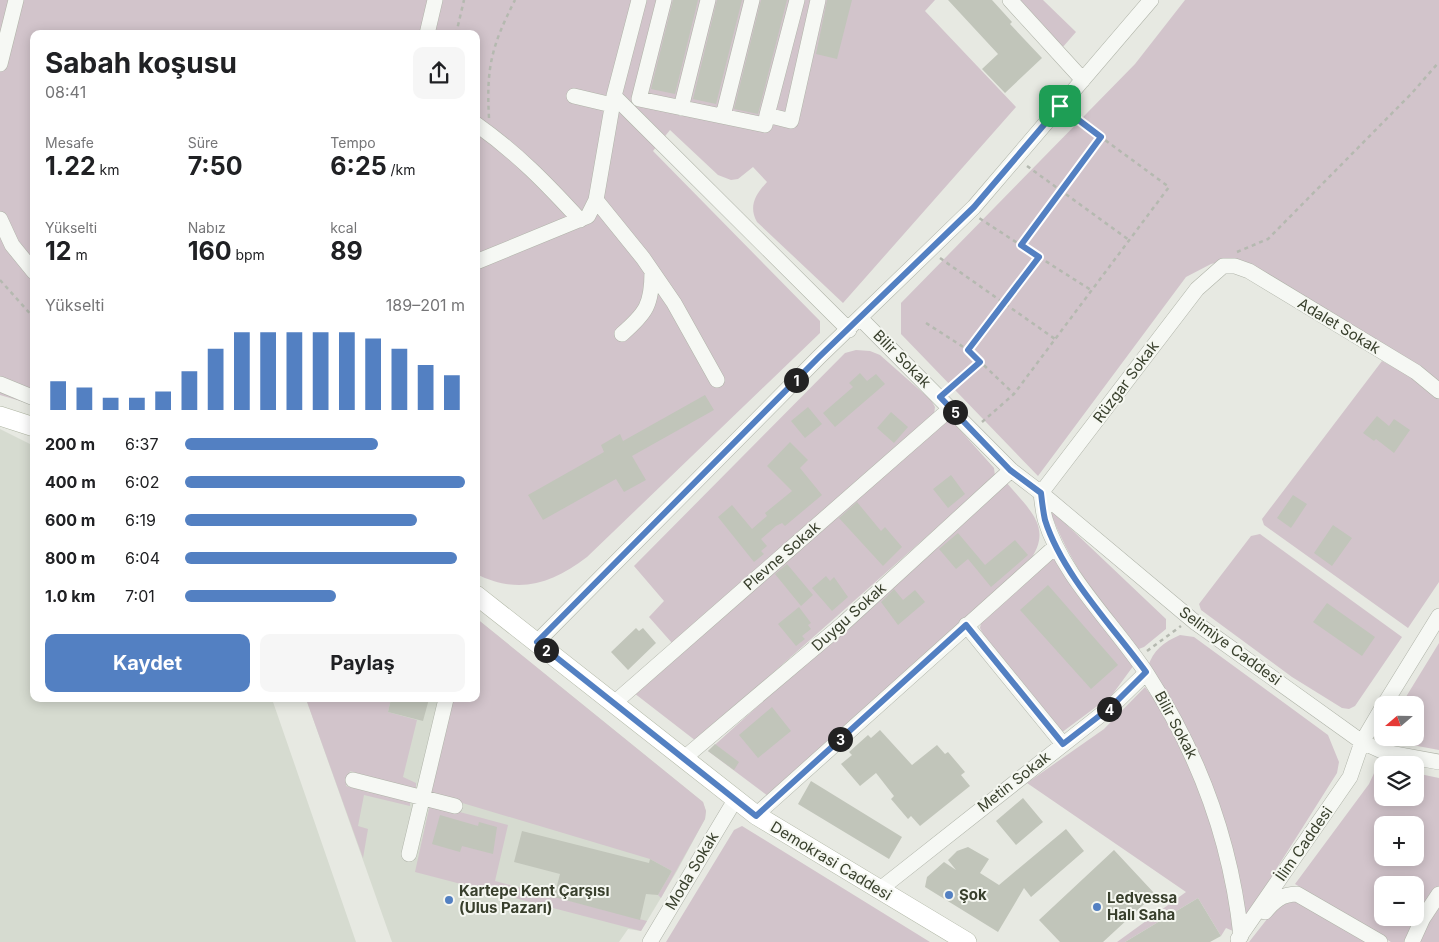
<!DOCTYPE html>
<html lang="tr">
<meta charset="utf-8">
<style>
body{margin:0;font-family:Inter,sans-serif;background:#f6f6f6;color:#202124;height:100vh;display:flex;flex-direction:column;font-size:19px;white-space:nowrap}
*{box-sizing:border-box;margin:0}
p{font-size:16px;color:#757577}
.icon{flex:none;width:28px;height:28px;fill:none;stroke:currentColor;stroke-width:2;stroke-linecap:round;stroke-linejoin:round}
.map{position:relative;flex:1;overflow:hidden}
.sheet{position:absolute;left:30px;top:30px;width:450px;height:672px;display:flex;flex-direction:column;background:#fff;border-radius:10px;box-shadow:0 2px 12px #0003}
.sheet>*{flex:none}
.needle{width:32px;rotate:250deg}
.tools{position:absolute;left:1374px;top:696px;display:grid;gap:10px}
.tools a{display:grid;place-items:center;width:50px;height:50px;border-radius:10px;background:#fff;box-shadow:0 2px 12px #0003;font-size:25px}
.pin{position:absolute;display:grid;place-items:center;width:42px;height:42px;color:#fff;margin:-21px;border-radius:10px;box-shadow:0 2px 8px #0006}
.km{position:absolute;width:25px;height:25px;margin:-12px;border-radius:50%;background:#222;color:#fff;font-size:14px;line-height:25px;text-align:center}
.round{display:grid;place-items:center;flex:none;width:52px;height:52px;border-radius:10px;background:#f6f6f6}
.headline{display:flex;align-items:center;justify-content:space-between;height:85px;padding:0 15px}
h1{font-size:28px;font-weight:700;line-height:38px}
.figures{display:grid;grid-template-columns:repeat(3,1fr);gap:8px;height:85px;padding:5px 15px}
.figures div{display:grid;align-content:center}
.figures b{font-size:25px;font-weight:700}
.figures small{font-size:14px;font-weight:400}
.figures p{font-size:14px}
.chart{height:140px;padding:10px 15px}
.chart p{display:flex;justify-content:space-between}
.chart svg{width:100%;height:90px;margin-top:5px;stroke:#5380c2;stroke-width:6}
.cta{display:flex;gap:10px;margin-top:auto;padding:10px 15px}
.cta a{flex:1;height:58px;border-radius:10px;background:#5380c2;color:#fff;font-size:20px;font-weight:700;line-height:58px;text-align:center}
.cta a+a{background:#f6f6f6;color:#202124}
ul{padding:0 15px;list-style:none;font-size:16px}
li{display:grid;grid-template-columns:80px 60px 1fr;align-items:center;height:38px}
li i{height:12px;border-radius:6px;background:#5380c2}
.map>svg:first-child{display:block}
</style>
<div class="map">
<svg width="1439" height="942" viewBox="0 0 1439 942">
<rect width="100%" height="100%" fill="#e7e9e2"/>
<path fill="#d6dbd0" d="M0,429L34,446V699H272L356,942H0Z
M476,618L703,802L706,811L705,819L677,871L641,931L628,929L619,942H392L306,699H476Z"/>
<path fill="#d2c4cb" fill-rule="evenodd" d="M0,0H935L925,11L1016,107L843,303L757,222C748,206 756,194 767,182L753,167L738,179L731,180L718,175L670,130L653,151L820,321V333L587,557C551,584 519,595 476,574V34H34V405L0,395Z
M1019,0H1043L1076,32L1062,48Z
M1185,0H1439V386L1227,260L1211,264L1186,277L1038,476L901,334V303L1135,64Z
M856,350L870,351L880,355L931,400L935,407L934,415L672,643L649,617L664,601L634,566L845,353Z
M1382,361L1423,383L1439,397V582L1408,628L1264,525L1262,519Z
M952,421L994,468L995,476L696,741L634,693L946,422Z
M1006,482C1029,510 1055,528 1028,563L768,796L708,751Z
M1049,508L1166,619V629L1144,647L1136,650C1102,605 1068,562 1049,508Z
M1260,534L1402,637L1355,706L1349,709L1342,708L1292,677L1201,610L1199,604L1251,536Z
M1056,555L1134,665L1112,695L1061,733L988,644L980,628L981,623Z
M476,618L703,802L706,811L705,819L661,898L658,895L672,871L650,859L429,793L451,699H476Z
M1180,635L1194,637L1328,735L1339,762L1337,773L1246,917L1241,889L1148,667C1153,650 1164,642 1180,635Z
M1439,643V750L1380,739L1382,735V738H1415V705H1401Z
M1145,687C1181,734 1208,801 1222,859C1228,883 1230,907 1233,931L1226,928L1221,936L1198,898L1125,942H1117L1186,892L1027,783L1104,729Z
M306,699H391L388,712L417,720L403,777L416,783V788L412,789L350,771L346,786L410,802V806L364,795L358,826L368,829L363,858Z
M1382,767V798H1415V773L1439,778V886L1405,942H1391L1295,884L1369,784L1376,769ZM1382,825H1415V858H1382ZM1382,885H1415V918H1382Z
M430,804L508,825L495,881L647,921L641,931L415,872Z
M742,826L930,942H666L734,830Z
M1294,899L1370,942H1249L1278,905Z
M1439,901V942H1415Z"/>
<path fill="#c1c5ba" d="M673,0H698L675,94L651,89Z
M717,0H742L716,104L693,99Z
M761,0H787L758,114L734,109Z
M827,0H852L837,59L816,54Z
M948,0H992L1012,22L1010,24L1042,58L1005,93L982,69L998,54Z
M860,373L867,381L876,374L885,384L835,427L823,413L853,387L849,383Z
M705,395L714,410L632,456L646,480L624,492L616,479L543,520L528,495L604,452L601,445L620,434L623,441Z
M808,407L822,424L805,438L791,421Z
M891,412L908,427L894,443L877,428Z
M1377,416L1389,426L1394,419L1410,430L1394,453L1376,439L1374,441L1363,433Z
M790,442L808,460L800,468L822,495L785,526L782,523L776,526L761,539L767,546L761,551L764,554L754,562L718,517L732,505L752,529L767,516L765,513L792,491L767,466Z
M951,475L965,494L948,508L933,489Z
M1293,495L1307,504L1291,528L1277,518Z
M857,502L881,531L885,527L902,547L883,566L839,518Z
M1333,525L1352,538L1332,566L1314,553Z
M958,533L985,565L1015,540L1028,555L991,587L968,559L956,569L939,549Z
M787,564L813,595L801,606L775,574Z
M826,576L830,581L834,577L848,597L832,611L812,588Z
M1048,585L1118,665L1091,689L1020,610Z
M894,589L903,600L915,590L925,602L898,625L881,602Z
M1327,603L1375,637L1362,656L1313,622Z
M799,607L811,623L808,625L811,629L802,636L805,639L796,646L778,624Z
M636,628L639,631L643,628L656,643L628,670L611,652Z
M391,699H429L423,721L388,712Z
M772,707L791,731L758,758L739,735Z
M880,730L912,765L937,745L945,754L948,752L965,772L961,775L970,786L920,826L911,816L908,819L891,799L894,796L876,773L860,786L841,764L852,755L849,752L868,735L871,738Z
M715,744L739,762L734,770L708,751Z
M811,781L902,837L889,859L798,804Z
M1023,798L1043,822L1016,845L996,821Z
M440,815L478,826L479,822L497,827L493,854L462,846L460,852L432,844Z
M1066,829L1084,851L1031,897L1024,888L998,932L925,887L927,877L944,862L956,870L948,860L957,851L968,847L989,859L980,873L999,885Z
M522,831L649,863L650,859L672,871L658,895L646,894L640,920L554,897L560,874L514,862Z
M1114,850L1155,894L1103,942H1060L1039,920Z
M1198,898L1221,936L1210,942H1125Z"/>
<g fill="none" stroke-linecap="round" stroke-linejoin="round">
<g stroke="#afb3a8" stroke-width="16">
<path id="minor" d="M639,0L614,96L849,330
M664,0L639,99L765,125L767,115
M797,0L767,115L791,121L818,0
M1010,0L1083,80
M427,34L435,0
M0,64L16,0
M574,96L612,105
M681,108L708,0
M723,116L752,0
M476,124C518,154 546,183 580,220
M596,200L643,258L674,303L717,380
M0,219L12,245L34,272
M476,262L588,216L596,200L614,96
M861,319L1011,470L1041,493C1042,502 1043,511 1045,519C1062,576 1115,625 1147,674C1199,754 1231,841 1241,936
M622,334C646,313 652,305 652,271
M0,384L34,398
M1439,391L1416,372L1249,271L1235,266H1223L1197,289L1041,493L1196,623L1362,742L1384,752L1439,762
M966,625L1063,744
M537,642L819,357L974,207L1151,0
M613,704L951,408
M1384,705L1439,616
M683,759L844,623L1011,470
M353,780L455,806
M756,815L1056,546
M409,854L446,699
M879,890L1112,706L1146,673
M1265,912C1274,901 1282,894 1297,894L1380,942
M1238,939L1350,777L1362,742L1382,708
M650,942L735,800
M1412,942L1423,918L1439,894"/>
</g>
<g stroke="#aeb4a2" stroke-width="20">
<path id="major" d="M0,416L34,427
M476,595L756,815L967,942"/>
</g>
<path stroke="#b5b9b0" stroke-width="2.5" stroke-dasharray="4 4" stroke-linecap="butt" d="M456,34L464,0
M489,118C486,67 492,45 515,0
M1027,166L1129,240
M1021,245L1101,137
M1237,252L1268,239L1412,93L1439,62
M1039,257L1091,290
M940,258L1055,339
M0,280L34,318
M926,323L968,350L1014,394
M968,350L1039,257L979,218
M949,389L980,362
M982,422L1014,394L1169,187L1071,115
M1147,651L1181,626"/>
<use href="#minor" stroke="#f6f8f4" stroke-width="15"/>
<use href="#major" stroke="#fff" stroke-width="19"/>
</g>
<g fill="none" stroke-linecap="round" stroke-linejoin="round">
<g stroke="#fff" stroke-width="10">
<path id="route" d="M1060,106L1101,137L1021,245L1039,257L968,350L980,362L940,397L1010,470L1041,493C1042,502 1043,511 1045,520C1062,574 1112,626 1146,672L1112,706L1063,744L966,625L756,816L537,642L819,357L974,207Z"/>
</g>
<use href="#route" stroke="#5380c2" stroke-width="6"/>
</g>
<g fill="#5380c2" stroke="#f5f7f1" stroke-width="2">
<circle cx="949" cy="895" r="5"/>
<circle cx="449" cy="900" r="5"/>
<circle cx="1097" cy="907" r="5"/>
</g>
<g text-anchor="middle" stroke-width="4" stroke-linejoin="round" paint-order="stroke">
<g font-size="15" fill="#383f2c" stroke="#f5f7f1">
<text transform="translate(1339 326) rotate(31)" y="5">Adalet Sokak</text>
<text transform="translate(902 359) rotate(45)" y="5">Bilir Sokak</text>
<text transform="translate(1126 382) rotate(-53)" y="5">Rüzgar Sokak</text>
<text transform="translate(782 556) rotate(-41)" y="5">Plevne Sokak</text>
<text transform="translate(849 617) rotate(-42)" y="5">Duygu Sokak</text>
<text transform="translate(1230 646) rotate(36)" y="5">Selimiye Caddesi</text>
<text transform="translate(1176 725) rotate(62)" y="5">Bilir Sokak</text>
<text transform="translate(1014 782) rotate(-38)" y="5">Metin Sokak</text>
<text transform="translate(1304 844) rotate(-55)" y="5">İlim Caddesi</text>
<text transform="translate(831 861) rotate(31)" y="5">Demokrasi Caddesi</text>
<text transform="translate(692 871) rotate(-59)" y="5">Moda Sokak</text>
</g>
<g font-size="15" font-weight="bold" fill="#383f2c" stroke="#f5f7f1" text-anchor="start">
<text x="459" y="896">Kartepe Kent Çarşısı<tspan x="459" dy="17">(Ulus Pazarı)</tspan></text>
<text x="959" y="900">Şok</text>
<text x="1107" y="903">Ledvessa<tspan x="1107" dy="17">Halı Saha</tspan></text>
</g>
</g>
</svg>
<div class="tools">
<a><svg class="needle" viewBox="-14 -14 28 28"><path d="M0-13l5 13h-10z" fill="#e53935"/><path d="M0 13l5-13h-10z" fill="#757577"/></svg></a>
<a><svg class="icon" aria-label="layers" viewBox="0 0 24 24"><path d="M12 4l9 5-9 5-9-5zM3 14l9 5 9-5"/></svg></a>
<a>+</a>
<a>−</a>
</div>
<div class="pin" style="left:1060px;top:106px;background:#1e9e55"><svg class="icon" aria-label="arrive" viewBox="0 0 24 24"><path d="M6 21V4h12l-3 4 3 4H6"/></svg></div>
<b class="km" style="left:796px;top:380px">1</b>
<b class="km" style="left:546px;top:650px">2</b>
<b class="km" style="left:840px;top:739px">3</b>
<b class="km" style="left:1109px;top:709px">4</b>
<b class="km" style="left:955px;top:412px">5</b>
<section class="sheet">
<div class="headline"><div><h1>Sabah koşusu</h1><p>08:41</p></div><a class="round"><svg class="icon" aria-label="share" viewBox="0 0 24 24"><path d="M12 15V3M7 8l5-5 5 5M5 13v7h14v-7"/></svg></a></div>
<div class="figures">
<div><p>Mesafe</p><b>1.22<small> km</small></b></div>
<div><p>Süre</p><b>7:50</b></div>
<div><p>Tempo</p><b>6:25<small> /km</small></b></div>
</div>
<div class="figures">
<div><p>Yükselti</p><b>12<small> m</small></b></div>
<div><p>Nabız</p><b>160<small> bpm</small></b></div>
<div><p>kcal</p><b>89</b></div>
</div>
<div class="chart"><p><span>Yükselti</span>189–201 m</p>
<svg viewBox="0 0 160 44" preserveAspectRatio="none"><path d="M5 44V30M15 44V33M25 44V38M35 44V38M45 44V35M55 44V25M65 44V14M75 44V6M85 44V6M95 44V6M105 44V6M115 44V6M125 44V9M135 44V14M145 44V22M155 44V27"/></svg>
</div>
<ul>
<li><b>200 m</b>6:37<i style="width:69%"></i></li>
<li><b>400 m</b>6:02<i style="width:100%"></i></li>
<li><b>600 m</b>6:19<i style="width:83%"></i></li>
<li><b>800 m</b>6:04<i style="width:97%"></i></li>
<li><b>1.0 km</b>7:01<i style="width:54%"></i></li>
</ul>
<div class="cta"><a>Kaydet</a><a>Paylaş</a></div>
</section>
</div>
